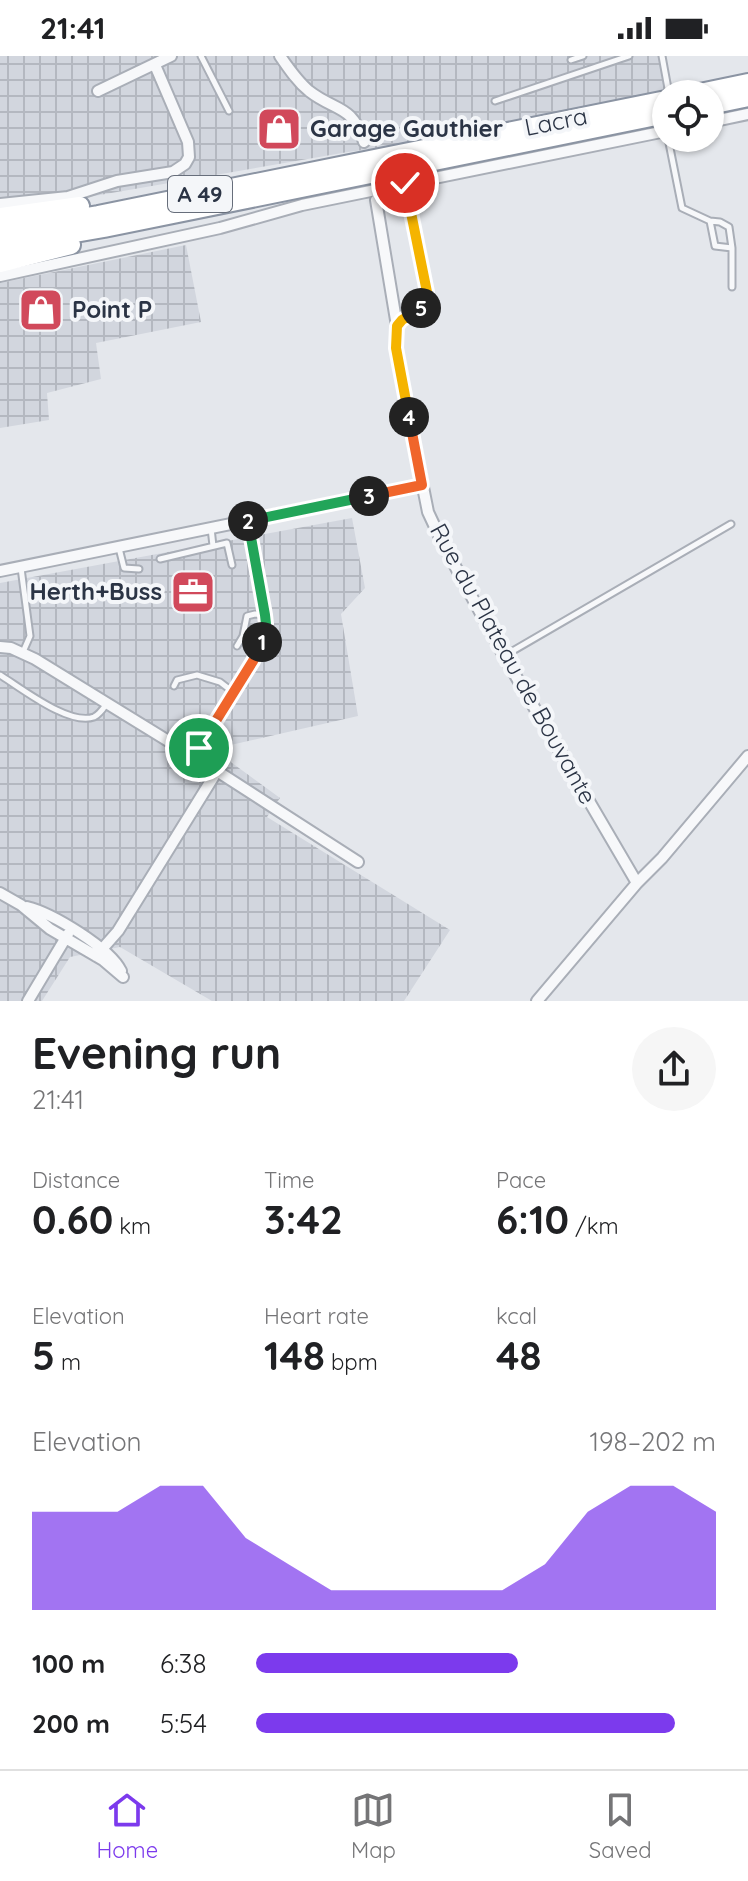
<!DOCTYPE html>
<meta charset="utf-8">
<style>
body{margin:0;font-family:Quicksand,sans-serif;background:#f6f6f6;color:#202124;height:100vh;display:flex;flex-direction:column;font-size:30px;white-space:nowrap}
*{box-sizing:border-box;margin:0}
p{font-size:26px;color:#757577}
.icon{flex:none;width:44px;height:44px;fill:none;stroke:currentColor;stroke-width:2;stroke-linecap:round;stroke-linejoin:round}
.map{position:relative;height:945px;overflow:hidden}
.drawer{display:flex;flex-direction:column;background:#fff;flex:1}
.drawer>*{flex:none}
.fabs{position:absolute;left:652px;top:24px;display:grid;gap:16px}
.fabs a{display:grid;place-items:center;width:72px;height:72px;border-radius:50%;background:#fff;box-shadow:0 2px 6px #0004;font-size:40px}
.pin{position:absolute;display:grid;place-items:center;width:68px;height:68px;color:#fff;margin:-34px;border:4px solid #fff;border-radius:50%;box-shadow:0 2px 8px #0007}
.km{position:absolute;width:40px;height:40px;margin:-20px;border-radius:50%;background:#222;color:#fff;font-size:22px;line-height:40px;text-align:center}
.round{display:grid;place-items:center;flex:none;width:84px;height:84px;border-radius:42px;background:#f6f6f6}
.summary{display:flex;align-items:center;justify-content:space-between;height:136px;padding:0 32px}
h1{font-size:44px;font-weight:800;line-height:60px}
.metrics{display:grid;grid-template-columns:repeat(3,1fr);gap:12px;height:136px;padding:8px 32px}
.metrics div{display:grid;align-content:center}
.metrics b{font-size:40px;font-weight:800}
.metrics small{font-size:22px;font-weight:400}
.metrics p{font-size:22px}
.chart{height:224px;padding:16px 32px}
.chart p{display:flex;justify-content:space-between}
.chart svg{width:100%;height:144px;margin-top:8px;fill:#7c3aed;opacity:.7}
ul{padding:0 32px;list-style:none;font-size:26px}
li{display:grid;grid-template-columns:128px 96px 1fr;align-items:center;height:60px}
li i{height:20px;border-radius:10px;background:#7c3aed}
.status{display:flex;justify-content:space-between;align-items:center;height:56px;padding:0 40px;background:#fff;direction:ltr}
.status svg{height:22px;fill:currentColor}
.menu{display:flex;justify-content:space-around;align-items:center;height:112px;border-top:2px solid #e0e0e0;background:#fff;font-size:22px;color:#757577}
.menu a{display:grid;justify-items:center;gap:4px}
.menu .active{color:#7c3aed}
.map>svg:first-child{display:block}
</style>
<div class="status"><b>21:41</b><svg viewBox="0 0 49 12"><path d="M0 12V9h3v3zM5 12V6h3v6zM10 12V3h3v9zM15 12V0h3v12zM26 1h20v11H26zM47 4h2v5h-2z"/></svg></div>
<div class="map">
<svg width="748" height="945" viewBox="0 0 748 945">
<defs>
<pattern id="industrial-grid" width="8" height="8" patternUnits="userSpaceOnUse" patternTransform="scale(2)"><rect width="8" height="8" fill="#d2d6de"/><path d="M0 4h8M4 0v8" fill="none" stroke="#b4b8c0"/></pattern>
</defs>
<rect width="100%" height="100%" fill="#e4e7ec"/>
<path fill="url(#industrial-grid)" d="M0,0H661L669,32L570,66L348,96L36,150L0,153Z
M186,189L201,266L96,287L101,323L47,337L49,364L0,372V227Z
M352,462L365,532L341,558L358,660L213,693L280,742L267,761L450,874L404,945H212L120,891L70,901L42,945H0V527Z"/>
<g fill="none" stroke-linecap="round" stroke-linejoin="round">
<g stroke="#a9aeb7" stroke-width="9">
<path id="lane" d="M201,0L229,55
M662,0L669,38
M571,4L583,0
M495,45L629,0
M668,82L682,152L710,165L715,190L732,192V231
M710,165L720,166L729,171L732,192
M211,472L213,490
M119,492L124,512L139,513
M160,503L227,487L232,509
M21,512L30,580L23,596
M237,590L243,580L247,560L255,558L264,559
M504,600L731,468
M0,619C21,632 69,670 94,661C100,658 103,653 107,647
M174,630L177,624L197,619L220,626L233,636"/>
</g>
<g stroke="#a9aeb7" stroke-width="14">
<path id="street" d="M280,0C289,13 297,25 309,35C336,56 352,48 364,86
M98,35L171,0
M710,66L748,58
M376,144L397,270L396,292L407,351L428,456L442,486L504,600L637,827
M0,148L68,141L117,125L173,116L185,108L189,101L188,86L155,9
M0,220L220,172L302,149L666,75
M397,270C409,256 424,259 427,236L405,127
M0,515L422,429
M0,591L11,592L35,603L217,715L358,806
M194,701L253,605L263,585L266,568L248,466
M0,837L21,849L50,873L103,904L123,921
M27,851C52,857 110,892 121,915
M96,900L118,875L217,715
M28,945L68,878
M537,945L637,827L662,802L748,700"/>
</g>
<g stroke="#8b94a3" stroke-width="22">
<path id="highway" d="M695,38L748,27
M710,49L748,41
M0,161L80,150
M0,176L98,159L666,44
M0,190L104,172L666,58
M0,207L71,189"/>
</g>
<use href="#lane" stroke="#f7f8fa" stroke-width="5"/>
<use href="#street" stroke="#f7f8fa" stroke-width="10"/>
<use href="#highway" stroke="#fff" stroke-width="18"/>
</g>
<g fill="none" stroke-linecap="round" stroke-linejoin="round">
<g stroke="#fff" stroke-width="16">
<path id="split-1" d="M199,692L253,605L262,586"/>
</g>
<g stroke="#fff" stroke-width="16">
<path id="split-2" d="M248,465L265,559L266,568L262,586"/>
</g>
<g stroke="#fff" stroke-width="16">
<path id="split-3" d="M248,465L369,440"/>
</g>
<g stroke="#fff" stroke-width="16">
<path id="split-4" d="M369,440L422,429L409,361"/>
</g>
<g stroke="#fff" stroke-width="16">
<path id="split-5" d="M409,361L396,292L397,270L402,264L421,252"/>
</g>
<g stroke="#fff" stroke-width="16">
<path id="split-6" d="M405,127L427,236L426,246L421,252"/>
</g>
<use href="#split-1" stroke="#f0652b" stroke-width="10"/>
<use href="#split-2" stroke="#22a559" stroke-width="10"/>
<use href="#split-3" stroke="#22a559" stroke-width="10"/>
<use href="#split-4" stroke="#f0652b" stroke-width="10"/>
<use href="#split-5" stroke="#f5b400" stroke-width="10"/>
<use href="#split-6" stroke="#f5b400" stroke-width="10"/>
</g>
<defs>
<g id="shop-square" transform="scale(2.3)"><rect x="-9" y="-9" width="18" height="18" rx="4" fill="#d1495b" stroke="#f4f6f9"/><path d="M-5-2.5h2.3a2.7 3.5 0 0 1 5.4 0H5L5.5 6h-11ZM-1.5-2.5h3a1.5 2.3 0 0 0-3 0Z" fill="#fff"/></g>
<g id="office-square" transform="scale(2.3)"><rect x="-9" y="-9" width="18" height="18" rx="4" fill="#d1495b" stroke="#f4f6f9"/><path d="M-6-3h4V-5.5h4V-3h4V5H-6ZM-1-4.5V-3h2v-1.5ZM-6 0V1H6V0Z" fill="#fff"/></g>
</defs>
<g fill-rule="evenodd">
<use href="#shop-square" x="279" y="73"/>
<use href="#shop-square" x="41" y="254"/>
<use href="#office-square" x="193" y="536"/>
</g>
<g text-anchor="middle" stroke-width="8" stroke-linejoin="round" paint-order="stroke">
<rect fill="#f4f6f9" stroke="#676e7b" stroke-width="2" x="168" y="120" width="64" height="36" rx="6"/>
<g font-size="22" font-weight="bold" fill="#2b3445">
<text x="200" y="146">A 49</text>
</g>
<g font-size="24" fill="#2b3445" stroke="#f4f6f9">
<text transform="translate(556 66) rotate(-11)" y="8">Lacra</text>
<text transform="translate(513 608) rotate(61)" y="8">Rue du Plateau de Bouvante</text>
</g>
<g font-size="24" font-weight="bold" fill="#2b3445" stroke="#f4f6f9" text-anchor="start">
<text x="310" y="81">Garage Gauthier</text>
<text x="72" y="262">Point P</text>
<text x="162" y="544" text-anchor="end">Herth+Buss</text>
</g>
</g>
</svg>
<div class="fabs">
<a><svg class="icon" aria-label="locate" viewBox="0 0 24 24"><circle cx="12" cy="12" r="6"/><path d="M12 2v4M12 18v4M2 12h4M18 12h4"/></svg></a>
</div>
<div class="pin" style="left:199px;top:692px;background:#1e9e55"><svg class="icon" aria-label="arrive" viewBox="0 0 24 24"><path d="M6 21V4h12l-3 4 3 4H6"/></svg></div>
<div class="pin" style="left:405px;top:127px;background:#d93025"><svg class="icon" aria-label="check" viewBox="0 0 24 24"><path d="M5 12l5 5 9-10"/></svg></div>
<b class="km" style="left:262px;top:586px">1</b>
<b class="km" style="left:248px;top:465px">2</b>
<b class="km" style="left:369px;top:440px">3</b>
<b class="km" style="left:409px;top:361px">4</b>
<b class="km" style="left:421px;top:252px">5</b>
</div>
<section class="drawer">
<div class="summary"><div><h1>Evening run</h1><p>21:41</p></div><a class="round"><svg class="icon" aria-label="share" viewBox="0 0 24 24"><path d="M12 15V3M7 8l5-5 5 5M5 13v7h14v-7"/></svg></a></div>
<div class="metrics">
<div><p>Distance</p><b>0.60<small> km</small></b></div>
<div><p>Time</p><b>3:42</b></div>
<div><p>Pace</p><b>6:10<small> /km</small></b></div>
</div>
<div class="metrics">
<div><p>Elevation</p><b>5<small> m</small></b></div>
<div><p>Heart rate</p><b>148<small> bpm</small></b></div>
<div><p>kcal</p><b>48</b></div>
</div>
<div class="chart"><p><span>Elevation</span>198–202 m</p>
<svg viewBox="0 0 160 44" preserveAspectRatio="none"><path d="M0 44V14L10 14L20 14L30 6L40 6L50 22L60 30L70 38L80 38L90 38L100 38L110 38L120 30L130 14L140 6L150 6L160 14V44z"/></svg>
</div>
<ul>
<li><b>100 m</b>6:38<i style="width:57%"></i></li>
<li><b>200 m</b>5:54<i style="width:91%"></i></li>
</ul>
</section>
<nav class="menu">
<a class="active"><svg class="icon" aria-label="home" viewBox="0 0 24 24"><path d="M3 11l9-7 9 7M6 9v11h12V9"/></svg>Home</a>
<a><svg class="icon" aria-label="map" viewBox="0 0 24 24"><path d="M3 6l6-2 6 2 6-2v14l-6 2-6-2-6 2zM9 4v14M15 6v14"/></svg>Map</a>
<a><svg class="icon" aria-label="saved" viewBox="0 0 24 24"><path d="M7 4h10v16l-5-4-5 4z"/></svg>Saved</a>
</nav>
